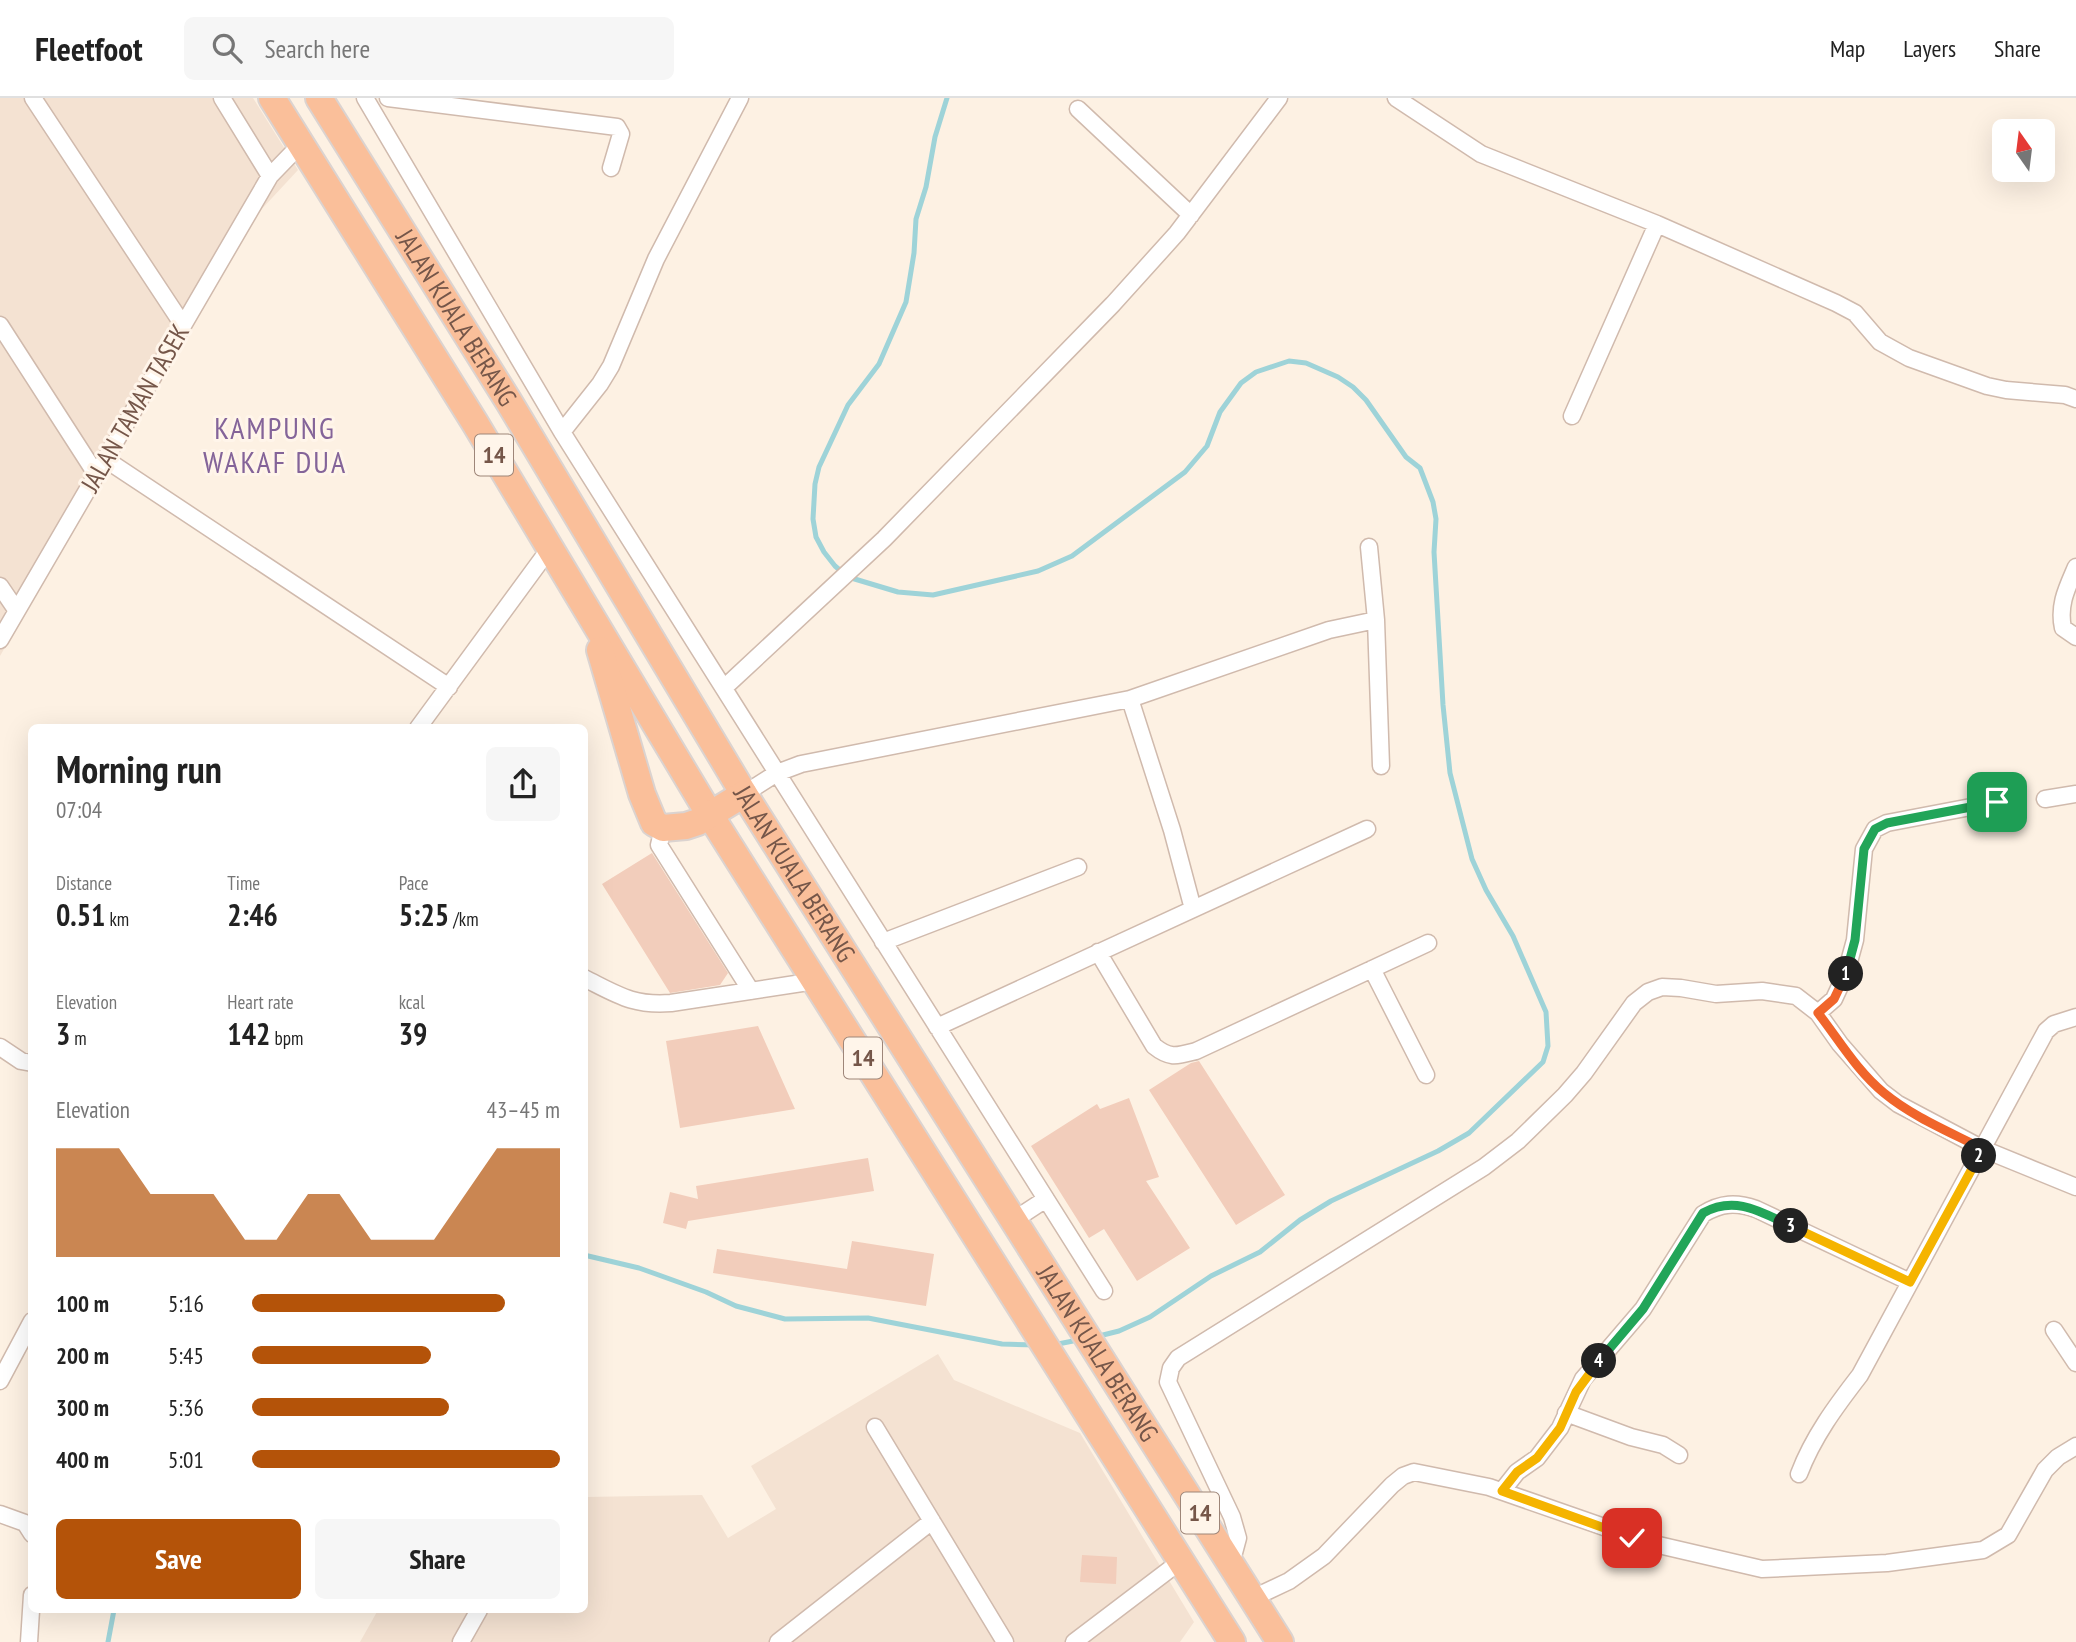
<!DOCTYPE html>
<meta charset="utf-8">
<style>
body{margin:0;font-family:"PT Sans Narrow",sans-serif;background:#f6f6f6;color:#222;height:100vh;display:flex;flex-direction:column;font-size:26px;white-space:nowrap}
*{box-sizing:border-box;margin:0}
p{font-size:23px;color:#767676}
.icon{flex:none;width:38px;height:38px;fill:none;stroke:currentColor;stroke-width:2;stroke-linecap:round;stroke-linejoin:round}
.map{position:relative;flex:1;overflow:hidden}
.details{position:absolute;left:28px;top:626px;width:560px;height:889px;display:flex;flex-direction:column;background:#fff;border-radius:10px;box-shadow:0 7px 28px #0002}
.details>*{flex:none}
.needle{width:46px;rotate:346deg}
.buttons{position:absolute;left:1992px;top:21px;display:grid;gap:14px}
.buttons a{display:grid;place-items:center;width:63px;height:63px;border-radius:10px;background:#fff;box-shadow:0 7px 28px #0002;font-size:35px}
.pin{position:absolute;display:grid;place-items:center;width:60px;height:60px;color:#fff;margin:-30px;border-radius:14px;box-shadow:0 4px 10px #0006}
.km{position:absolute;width:35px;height:35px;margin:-18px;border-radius:50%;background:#222;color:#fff;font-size:19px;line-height:35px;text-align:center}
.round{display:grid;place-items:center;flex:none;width:74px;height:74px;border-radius:10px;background:#f6f6f6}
.overview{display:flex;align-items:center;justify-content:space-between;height:119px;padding:0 28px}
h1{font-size:38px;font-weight:700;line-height:52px}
.stats{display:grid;grid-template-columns:repeat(3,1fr);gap:10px;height:119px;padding:7px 28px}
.stats div{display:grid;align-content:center}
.stats b{font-size:30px;font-weight:700}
.stats small{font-size:19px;font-weight:400}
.stats p{font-size:19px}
.chart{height:196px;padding:14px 28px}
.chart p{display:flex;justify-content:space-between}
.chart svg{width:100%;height:126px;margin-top:7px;fill:#b45309;opacity:.7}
.action{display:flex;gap:14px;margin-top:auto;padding:14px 28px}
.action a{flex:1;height:80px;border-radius:10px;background:#b45309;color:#fff;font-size:28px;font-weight:700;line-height:80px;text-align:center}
.action a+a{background:#f6f6f6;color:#222}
ul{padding:0 28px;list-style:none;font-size:23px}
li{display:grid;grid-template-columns:112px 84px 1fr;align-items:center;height:52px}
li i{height:18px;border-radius:9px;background:#b45309}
header{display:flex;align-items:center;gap:42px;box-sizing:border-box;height:98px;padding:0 35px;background:#fff;border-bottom:2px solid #e0e0e0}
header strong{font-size:33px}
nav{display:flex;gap:38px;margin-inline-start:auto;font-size:24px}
.search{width:490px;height:63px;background:#f6f6f6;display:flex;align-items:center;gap:18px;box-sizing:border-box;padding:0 24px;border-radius:10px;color:#767676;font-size:26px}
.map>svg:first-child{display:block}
</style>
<header>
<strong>Fleetfoot</strong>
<div class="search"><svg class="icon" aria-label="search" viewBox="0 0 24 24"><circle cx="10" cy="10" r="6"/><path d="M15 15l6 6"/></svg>Search here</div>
<nav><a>Map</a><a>Layers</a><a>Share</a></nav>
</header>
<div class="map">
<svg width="2076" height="1544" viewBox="0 0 2076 1544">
<rect width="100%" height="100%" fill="#fdf1e3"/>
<path fill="#f4e2d2" d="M0,0H253L298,72L259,114L0,558Z
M938,1256L954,1282L1080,1335L1194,1524L1180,1544H360L378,1512H584L585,1399L702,1397L728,1440L776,1411L751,1368Z"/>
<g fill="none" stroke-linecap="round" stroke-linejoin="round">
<path stroke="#9ed3d8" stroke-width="5" d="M947,0L935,39L926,89L916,121L914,155L906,204L879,266L848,307L819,369L815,386L813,421L816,439L824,454L835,468L848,479L898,494L933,497L1038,473L1072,458L1185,374L1207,348L1220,314L1241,285L1256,274L1289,263L1306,265L1338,279L1353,289L1366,302L1406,359L1420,370L1433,404L1436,421L1434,454L1443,607L1450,675L1472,761L1486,792L1513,838L1546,914L1548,948L1543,964L1469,1035L1438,1053L1331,1103L1300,1122L1260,1154L1211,1178L1150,1219L1119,1233L1095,1239
M584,1157L639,1170L706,1194L736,1208L785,1221L868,1220L1002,1246L1037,1247
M1053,1247L1078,1242
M108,1544L114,1512"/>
</g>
<path fill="#f2cdbb" d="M652,755L728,875L720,887L670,895L602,786Z
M758,928L795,1011L680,1030L666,943Z
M1199,963L1285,1097L1236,1127L1149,992L1191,965Z
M1129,1000L1159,1079L1146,1083L1190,1150L1137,1183L1104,1131L1089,1140L1031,1048L1097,1006L1100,1011Z
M868,1060L874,1093L688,1123L686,1131L663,1125L670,1094L698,1101L696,1088Z
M852,1143L934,1156L926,1208L713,1175L717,1151L847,1171Z
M1082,1457L1117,1459L1116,1486L1080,1484Z"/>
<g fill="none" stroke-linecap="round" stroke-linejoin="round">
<g stroke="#d0baad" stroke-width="19">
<path id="minor" d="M33,0L183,227
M222,0L270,78
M365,0L562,334L1104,1193
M388,0L617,29L621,36L611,70
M1396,0L1481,56L1657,126L1836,205L1855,215L1880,244L1909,260L1987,288L2006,292L2065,297L2076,301
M1078,11L1191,117
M0,227L96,376
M1572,318L1657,126
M562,334L600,286L611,268L656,161L740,0
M105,361L449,589
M1369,449L1376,522L1381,668
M2076,469C2067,490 2058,507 2063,530L2076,539
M0,488L17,513
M0,542L270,78L301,46
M725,589L884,441L1113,206L1177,135L1279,0
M1130,601L1172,732L1193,811
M418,630L550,450
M744,696L777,675L801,666L1130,601L1329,532L1376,522
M2045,701L2076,696
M663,730L659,747L751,893
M883,844L1078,769
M1098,854L1154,948C1170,961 1177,958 1196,953L1428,845
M1372,871L1426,977
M584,880C618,897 633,908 671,905L815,883
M1818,915L1834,901L1846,875L1855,842L1864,751L1875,731L1887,725L1997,704L2012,693
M937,929L1367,731
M0,949L21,963L32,965
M1014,1122L1046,1101
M2054,1232L2076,1265
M0,1283L32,1223
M1566,1315L1631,1339L1663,1347L1679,1357
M875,1329L1005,1544
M1799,1376C1813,1339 1836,1308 1860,1277L2046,933L2054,926L2076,919
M1502,1393L1517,1374L1537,1360L1560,1330L1583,1281L1643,1211L1703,1116C1721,1105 1736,1104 1756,1111L1910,1184
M0,1416L25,1425L32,1436
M1231,1466L1238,1440L1232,1419L1168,1284L1171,1270L1178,1260L1484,1069L1518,1043L1565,997L1584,975L1634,905L1648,894L1662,889L1681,890L1716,896L1762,893L1796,898L1818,915L1840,946L1881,993L1898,1006L1983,1051L2076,1089
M1253,1500L1289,1483L1324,1458L1392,1387L1403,1378L1414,1374L1489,1389L1650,1445L1762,1471L1887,1465L1983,1452L2008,1437L2045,1372L2058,1359L2076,1348
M29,1544L32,1497
M461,1544L479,1512
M778,1544L932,1423
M1074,1544L1182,1462"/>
</g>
<g stroke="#dbd3d0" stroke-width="30">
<g id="trunk">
<path d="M272,0L475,325L710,717L1232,1544"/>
<path id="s1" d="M319,0L509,304L744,696L1280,1544"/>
<path d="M600,552L642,696L654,725L663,730L686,728L698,724L744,696"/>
</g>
</g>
<use href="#minor" stroke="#fff" stroke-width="16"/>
<use href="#trunk" stroke="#fabf9a" stroke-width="26"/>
</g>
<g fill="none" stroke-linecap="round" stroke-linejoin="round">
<g stroke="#fff" stroke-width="14">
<path id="split-1" d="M1846,876L1855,842L1864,751L1875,731L1887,725L1997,704"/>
</g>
<g stroke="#fff" stroke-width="14">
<path id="split-2" d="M1846,876L1834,901L1818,915C1839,942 1857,973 1884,995C1913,1019 1950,1034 1983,1051L1979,1058"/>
</g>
<g stroke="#fff" stroke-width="14">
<path id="split-3" d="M1791,1128L1910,1184L1979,1058"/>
</g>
<g stroke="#fff" stroke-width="14">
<path id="split-4" d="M1599,1263L1643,1211L1703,1115C1735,1097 1761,1114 1791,1128"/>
</g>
<g stroke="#fff" stroke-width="14">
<path id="split-5" d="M1599,1263L1576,1294L1560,1330L1537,1360L1517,1374L1502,1393L1632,1440"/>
</g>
<use href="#split-1" stroke="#22a559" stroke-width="9"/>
<use href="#split-2" stroke="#f0652b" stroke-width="9"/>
<use href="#split-3" stroke="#f5b400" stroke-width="9"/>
<use href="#split-4" stroke="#22a559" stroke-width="9"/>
<use href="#split-5" stroke="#f5b400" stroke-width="9"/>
</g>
<g text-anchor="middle" stroke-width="6" stroke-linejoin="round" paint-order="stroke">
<g fill="#fff5ea" stroke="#9e8679" stroke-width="2">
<rect x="475" y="336.5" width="38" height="41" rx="5"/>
<rect x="844" y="939.5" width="38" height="41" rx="5"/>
<rect x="1181" y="1394.5" width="38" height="41" rx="5"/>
</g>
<g font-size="24" font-weight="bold" fill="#755649">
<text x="494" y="365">14</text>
<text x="863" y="968">14</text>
<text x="1200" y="1423">14</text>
</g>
<g font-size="26" fill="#755649" stroke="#fff5ea">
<text dy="9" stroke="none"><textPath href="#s1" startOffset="259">JALAN KUALA BERANG</textPath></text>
<text transform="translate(135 310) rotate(-60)" y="9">JALAN TAMAN TASEK</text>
<text dy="9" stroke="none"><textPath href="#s1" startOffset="910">JALAN KUALA BERANG</textPath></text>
<text dy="9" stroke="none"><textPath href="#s1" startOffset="1477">JALAN KUALA BERANG</textPath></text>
</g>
<g font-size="30" letter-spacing="2" fill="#846499" stroke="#fff5ea">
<text x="275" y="341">KAMPUNG<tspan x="275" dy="34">WAKAF DUA</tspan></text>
</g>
</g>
</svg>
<div class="buttons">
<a><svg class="needle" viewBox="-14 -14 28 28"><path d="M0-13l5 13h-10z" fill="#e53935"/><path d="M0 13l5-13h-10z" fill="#767676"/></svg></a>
</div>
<div class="pin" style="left:1997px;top:704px;background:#1e9e55"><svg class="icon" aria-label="arrive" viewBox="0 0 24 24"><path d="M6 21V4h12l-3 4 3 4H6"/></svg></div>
<div class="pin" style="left:1632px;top:1440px;background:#d93025"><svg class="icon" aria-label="check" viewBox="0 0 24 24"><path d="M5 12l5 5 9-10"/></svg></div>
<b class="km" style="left:1846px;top:876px">1</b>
<b class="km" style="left:1979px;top:1058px">2</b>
<b class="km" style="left:1791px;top:1128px">3</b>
<b class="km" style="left:1599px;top:1263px">4</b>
<section class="details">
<div class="overview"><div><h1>Morning run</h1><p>07:04</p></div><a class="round"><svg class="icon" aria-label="share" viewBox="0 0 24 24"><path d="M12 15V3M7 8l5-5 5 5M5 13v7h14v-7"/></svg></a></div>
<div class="stats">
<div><p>Distance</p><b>0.51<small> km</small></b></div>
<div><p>Time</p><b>2:46</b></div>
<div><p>Pace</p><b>5:25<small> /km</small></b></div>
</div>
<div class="stats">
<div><p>Elevation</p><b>3<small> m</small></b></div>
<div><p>Heart rate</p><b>142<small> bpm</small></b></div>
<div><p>kcal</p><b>39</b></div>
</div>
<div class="chart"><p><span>Elevation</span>43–45 m</p>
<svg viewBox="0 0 160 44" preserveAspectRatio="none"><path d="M0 44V6L10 6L20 6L30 22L40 22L50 22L60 38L70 38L80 22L90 22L100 38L110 38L120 38L130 22L140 6L150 6L160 6V44z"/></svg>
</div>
<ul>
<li><b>100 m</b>5:16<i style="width:82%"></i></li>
<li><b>200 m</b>5:45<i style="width:58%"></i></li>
<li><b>300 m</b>5:36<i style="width:64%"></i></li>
<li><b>400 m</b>5:01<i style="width:100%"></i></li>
</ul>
<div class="action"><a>Save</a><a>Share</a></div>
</section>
</div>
